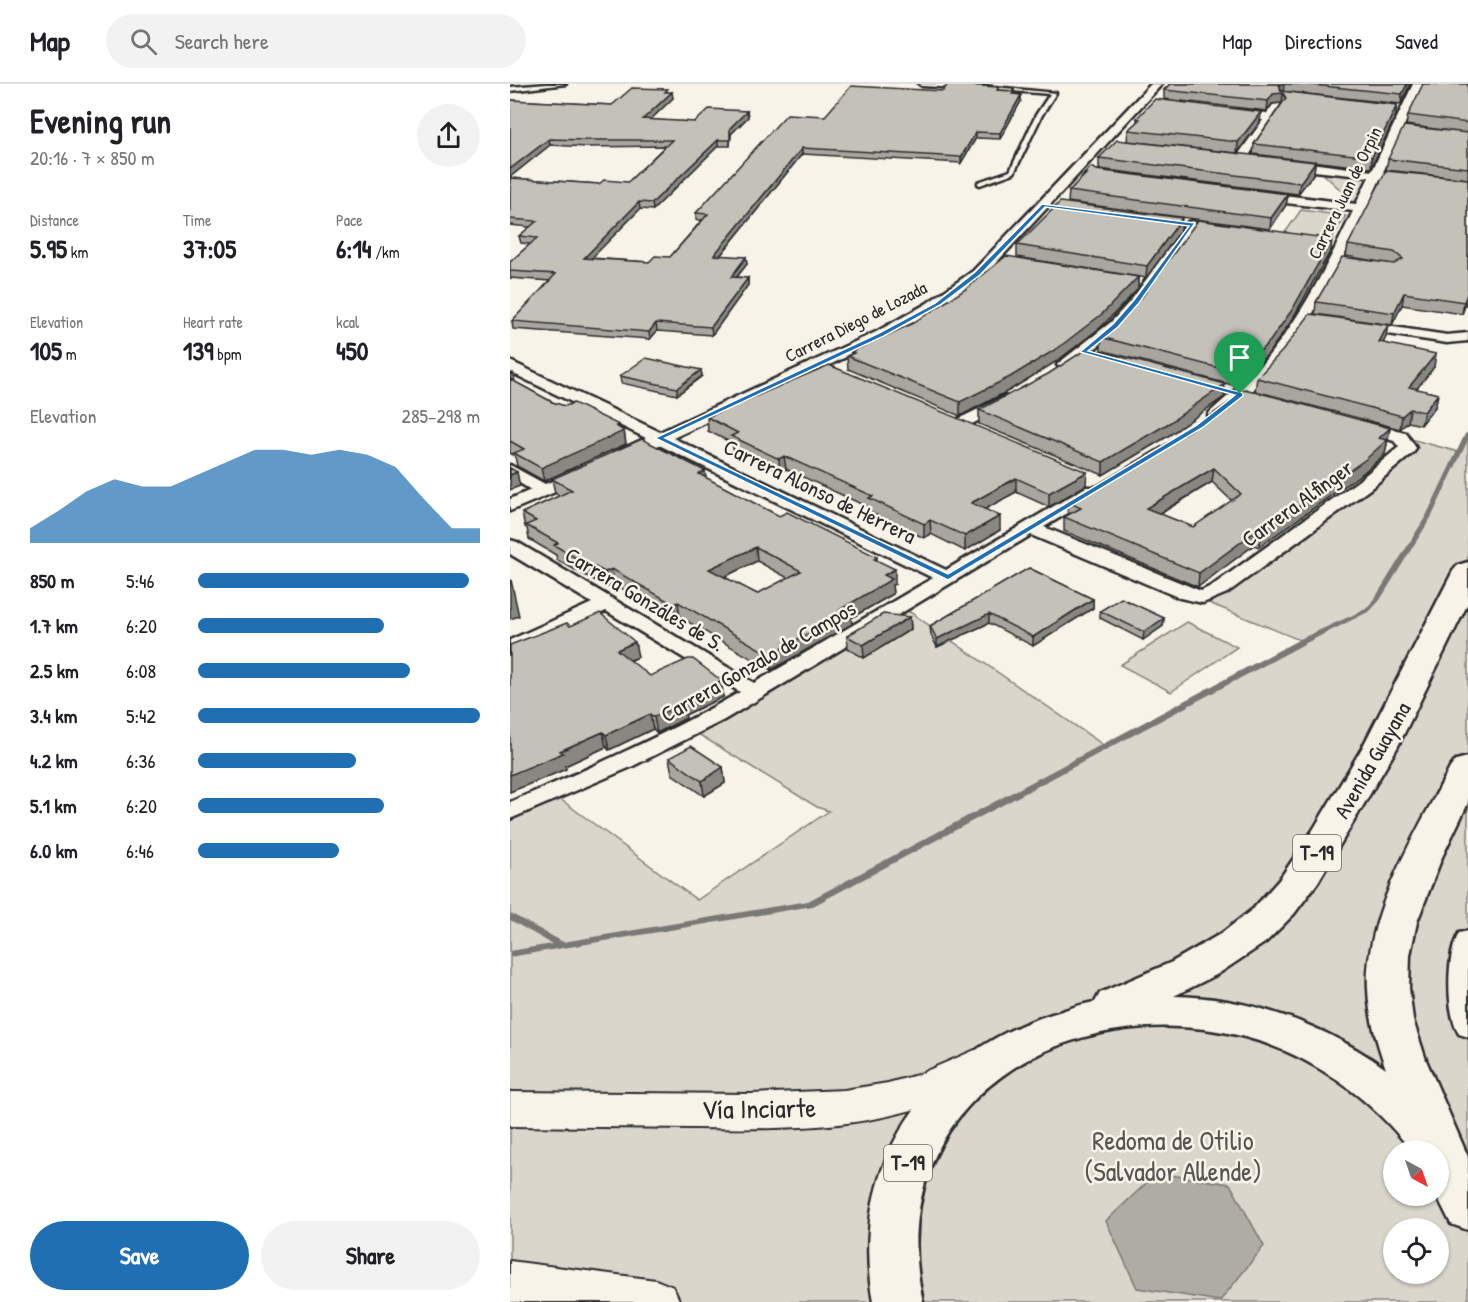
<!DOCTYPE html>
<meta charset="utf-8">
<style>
body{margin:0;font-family:"Patrick Hand",sans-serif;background:#f2f2f2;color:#202124;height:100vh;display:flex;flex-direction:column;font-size:22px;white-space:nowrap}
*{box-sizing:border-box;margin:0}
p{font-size:20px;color:#757577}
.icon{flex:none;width:33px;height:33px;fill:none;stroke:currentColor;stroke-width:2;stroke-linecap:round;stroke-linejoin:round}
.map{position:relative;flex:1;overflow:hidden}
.details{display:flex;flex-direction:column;background:#fff;width:510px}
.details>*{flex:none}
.needle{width:39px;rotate:140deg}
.fabs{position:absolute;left:873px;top:1056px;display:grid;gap:12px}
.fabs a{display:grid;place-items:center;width:66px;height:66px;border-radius:50%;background:#fff;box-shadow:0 2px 4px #0004;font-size:30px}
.pin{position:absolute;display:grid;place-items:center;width:51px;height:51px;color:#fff;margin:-62px -26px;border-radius:50% 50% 50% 0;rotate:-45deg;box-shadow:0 0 6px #0007}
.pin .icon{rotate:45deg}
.round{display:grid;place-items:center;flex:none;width:63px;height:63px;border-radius:32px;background:#f2f2f2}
.summary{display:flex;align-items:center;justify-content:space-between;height:102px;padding:0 30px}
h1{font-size:33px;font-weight:800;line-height:45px}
.metrics{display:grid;grid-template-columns:repeat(3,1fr);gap:9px;height:102px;padding:6px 30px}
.metrics div{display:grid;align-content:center}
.metrics b{font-size:26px;font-weight:800}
.metrics small{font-size:16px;font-weight:400}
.metrics p{font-size:16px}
.chart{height:168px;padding:12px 30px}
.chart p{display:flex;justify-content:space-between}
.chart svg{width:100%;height:108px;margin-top:6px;fill:#1f6fb2;opacity:.7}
.button{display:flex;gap:12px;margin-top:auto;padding:12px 30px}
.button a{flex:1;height:69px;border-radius:36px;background:#1f6fb2;color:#fff;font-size:24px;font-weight:800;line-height:69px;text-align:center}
.button a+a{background:#f2f2f2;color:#202124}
ul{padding:0 30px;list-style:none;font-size:20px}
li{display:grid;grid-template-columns:96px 72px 1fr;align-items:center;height:45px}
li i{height:15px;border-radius:8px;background:#1f6fb2}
header{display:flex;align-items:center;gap:36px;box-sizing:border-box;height:84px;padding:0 30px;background:#fff;border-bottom:2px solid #e0e0e0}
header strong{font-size:28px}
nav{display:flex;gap:33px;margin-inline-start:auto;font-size:21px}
.search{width:420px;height:54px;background:#f2f2f2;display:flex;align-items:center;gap:15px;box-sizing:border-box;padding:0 21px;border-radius:33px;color:#757577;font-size:22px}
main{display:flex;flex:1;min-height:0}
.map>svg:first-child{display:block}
</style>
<header>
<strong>Map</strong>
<div class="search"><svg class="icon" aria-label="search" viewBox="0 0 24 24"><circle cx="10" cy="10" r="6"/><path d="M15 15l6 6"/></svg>Search here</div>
<nav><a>Map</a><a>Directions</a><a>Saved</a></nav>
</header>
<main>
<section class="details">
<div class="summary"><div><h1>Evening run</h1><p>20:16 · 7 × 850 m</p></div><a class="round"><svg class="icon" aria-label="share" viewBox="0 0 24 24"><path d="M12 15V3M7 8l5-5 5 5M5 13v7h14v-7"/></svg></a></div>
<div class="metrics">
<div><p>Distance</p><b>5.95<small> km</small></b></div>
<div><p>Time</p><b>37:05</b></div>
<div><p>Pace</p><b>6:14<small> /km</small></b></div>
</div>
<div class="metrics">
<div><p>Elevation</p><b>105<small> m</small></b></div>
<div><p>Heart rate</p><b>139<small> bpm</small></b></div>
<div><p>kcal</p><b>450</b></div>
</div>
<div class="chart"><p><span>Elevation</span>285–298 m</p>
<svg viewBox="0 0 160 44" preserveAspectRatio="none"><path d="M0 44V38L10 31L20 23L30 18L40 21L50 21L60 16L70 11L80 6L90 6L100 8L110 6L120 8L130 13L140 26L150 38L160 38V44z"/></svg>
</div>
<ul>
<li><b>850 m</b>5:46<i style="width:96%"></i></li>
<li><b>1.7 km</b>6:20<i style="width:66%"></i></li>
<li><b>2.5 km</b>6:08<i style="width:75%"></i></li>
<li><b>3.4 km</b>5:42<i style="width:100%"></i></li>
<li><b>4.2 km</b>6:36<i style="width:56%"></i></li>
<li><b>5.1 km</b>6:20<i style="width:66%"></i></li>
<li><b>6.0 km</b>6:46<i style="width:50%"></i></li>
</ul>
<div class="button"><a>Save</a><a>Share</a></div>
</section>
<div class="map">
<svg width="958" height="1218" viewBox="0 0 958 1218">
<rect width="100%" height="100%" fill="#f7f3e8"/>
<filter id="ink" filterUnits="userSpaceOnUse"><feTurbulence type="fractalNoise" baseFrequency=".0167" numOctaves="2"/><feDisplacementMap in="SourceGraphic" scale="12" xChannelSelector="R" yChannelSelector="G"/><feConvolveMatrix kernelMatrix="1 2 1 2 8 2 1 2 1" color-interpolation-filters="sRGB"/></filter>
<g filter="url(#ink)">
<path fill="#dad6cc" stroke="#82807c" stroke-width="1.5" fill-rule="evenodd" d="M807,84L865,91L850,124Z
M791,126L836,132L819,159L772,153Z
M882,350L949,368L958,350V1218H146L0,1198V727L42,709L187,816L319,727L307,723L180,645L391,522L595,662L792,557L677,510L693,513L895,367ZM884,1066H928V1112H884ZM884,1144H928V1190H884Z
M677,538L727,563L661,608L610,581Z"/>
<path fill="#afaca4" stroke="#7a7874" stroke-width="1.5" d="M647,1089L720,1100L754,1162L710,1217L627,1204L596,1137Z"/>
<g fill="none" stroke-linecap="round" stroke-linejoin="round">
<path fill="#7a7874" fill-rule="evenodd" d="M958,348V356L922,432L870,516L860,527L796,559L303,822L0,873V867L42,860L0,836V829L53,858L298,817L790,555L856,525L865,514L916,432L955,350Z"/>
<g stroke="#2b2b2b" stroke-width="5">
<path id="lane" d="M37,0H56L0,7V3Z
M409,0H441L453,2L450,4L412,2Z
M473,2L546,9L532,31L504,89L470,101L468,100V98L500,87L526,31L540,10L475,5Z"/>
</g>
<g stroke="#2b2b2b" stroke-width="5">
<path id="street" d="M641,0H652L473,193C422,232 366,259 309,286C260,309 211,332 163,354L436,486L576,403H588L591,407L588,411L534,443L691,507L703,501L848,397L889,363L884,357L846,345L844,342L846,339L852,337L896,349L906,364L904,368L860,405L717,509L693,519L670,514L521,451L214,636L121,683L0,735V718C78,685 156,651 230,608L96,527L0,570V556L82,519L0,470V456L7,458L244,599L423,494L149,361L120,375H108L106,371L108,367L136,354L0,288V277L150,348L366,248L416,220L463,187Z
M778,0H788L735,77H727L725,75L753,36L722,32L717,29L722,26L757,29Z
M903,0H913L873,88L883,92L877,96L870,95C842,157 813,222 771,276C754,298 732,316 712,334H700L698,331L700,328C721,309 743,292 760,270C794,228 820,176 843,127L750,116L744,112L750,108L846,120L859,93L777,84L771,80L777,76L862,87Z
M683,137L689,141L632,221L611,244L560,284H550L547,281L550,278L601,238L622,215L678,138Z
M850,238L937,251L958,249V257L937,259L845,245L843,242L845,239Z
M495,312L503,317L501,320L456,343L450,345L442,340L444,337Z
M0,381L35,400L70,386L76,387L79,391L76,395L0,427V415L21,406L0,393Z
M958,847V953L949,950C936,928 936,872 949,849Z"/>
</g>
<g stroke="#2b2b2b" stroke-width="4">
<path id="secondary" d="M465,966L480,970L486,982C477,998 466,1000 450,1008C367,1047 273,1045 182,1044C121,1043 61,1043 0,1042V1008L241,1010L334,1006L378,999L407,991Z
M0,1177L146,1196L163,1203L170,1218H0Z"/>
</g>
<g stroke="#2b2b2b" stroke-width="5">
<path id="highway" d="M958,478V519L887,664L808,798L784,830L756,858L708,890L664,912C739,913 816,941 876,985C867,959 859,933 858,905C854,830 907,748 940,684L946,676L958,673V719L932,773L907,838L900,871L899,904L903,936L916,976L958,1073V1146L941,1140L927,1112L928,1066H901C860,1013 800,970 735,953C557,907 369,1017 413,1218H363C338,1084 414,970 542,930C556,926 570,920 585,918L590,909L662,878L712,849L743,825L769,796L803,746L852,664L943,487L948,481Z"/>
</g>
<use href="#lane" fill="#f7f3e8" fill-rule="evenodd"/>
<use href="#street" fill="#f7f3e8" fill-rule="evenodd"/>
<use href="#secondary" fill="#f7f3e8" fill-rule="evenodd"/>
<use href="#highway" fill="#f7f3e8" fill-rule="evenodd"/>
</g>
<path fill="#a9a69f" stroke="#2b2b2b" stroke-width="1.5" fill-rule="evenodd" d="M660,0H900L891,20L779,8L887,21L886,31L861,84L743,70L744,60L772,19L762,20L757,27L654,15V6Z
M958,0V95L876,86L878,75L939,47L896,41L898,31Z
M489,6L504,7V10L511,11V17L490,55L466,54L451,79L292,70L210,172L237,180L227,193L238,194V201L202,251L147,247L140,255L3,245L2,237L40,197L0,194V178L20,160L11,159L9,152L20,143L0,141V94L89,100L118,98L155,62L77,63L40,61L0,93V16L102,21L158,8L163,14L140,36L185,38L237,27L238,33L221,50L220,62H208L143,126L130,125L81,174L139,178L160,173L192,136H186V129L315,32L433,7Z
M751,28L750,38L727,69L617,57L618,46L627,38V34Z
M589,74L805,78L804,89L788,110L589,85Z
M586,86L778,110L776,121L760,145L558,118L559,107L573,92L574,90Z
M958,95V213L952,230L892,221L882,241L805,230L806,218L882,180L836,172L838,161Z
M671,146L636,194L507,173V161Z
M821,166L780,239L758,270L726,302L591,266V253Z
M628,193V205L591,243L547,277L500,306L450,332L338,285L337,272L341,270V268Z
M876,253L873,259L924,283L906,305L928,310L925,323L911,341L898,338L890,345L745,307L747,294Z
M191,286L192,292L167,311L111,299L110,292Z
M0,288L5,298L42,318L109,341V344L114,347L116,360L34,397L7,382L5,372L0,369Z
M714,313L658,352L593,391L469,340V326Z
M197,333L576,401L539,423L506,408L475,425L490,446L455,467L421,450L414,454L360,428V424L276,385L270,388L223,365L222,359L198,347Z
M880,344L875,370L854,388L749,463L744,461L688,503L554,447V433L558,431V418ZM702,398L722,417L683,443L650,430Z
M196,394L269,432L367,473V476L385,500L382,501L383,510L341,534L342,540L261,586L170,533L166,535L104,500L97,503L69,488L47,476L46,471L19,455L17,444L15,443L12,429L49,412L45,409L42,395ZM247,477L278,494L247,510L214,493Z
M519,484L583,515V524L523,562L479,539L427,563L421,551L420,542Z
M590,527L654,534L653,542L633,556L590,534Z
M400,533L401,545L354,574L338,565L337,552Z
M60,542L128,573L120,577L140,592L213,613L175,631L176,634L147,649L143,645L99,666L96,663L55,682L56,685L0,708Z
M159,674L213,683L215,699L194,712L162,690Z"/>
<path fill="#898782" stroke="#2b2b2b" stroke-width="1.5" d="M769,0H774L772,19L762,20L757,27L758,17Z
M897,0H900L891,20L892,10Z
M162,8L163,14L134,42L133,35Z
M511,11V17L490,55V49Z
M887,21L886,31L861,84L862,73Z
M237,27L238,33L221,50L220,62V44Z
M751,28L750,38L727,69L728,58Z
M466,48V54L451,79V73Z
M39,55L40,61L0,93V85Z
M208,56V62L143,126L142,119Z
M292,64V70L205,178L204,171Z
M805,78L804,89L788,110L790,99Z
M778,110L776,121L760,145L761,134Z
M129,118L130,125L75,181L74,174Z
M672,134L671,146L636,194L637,182Z
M822,155L821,166L780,239L758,270L726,302L728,289Z
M236,173L237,180L221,200V193Z
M628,193V205L591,243L547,277L500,306L450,332V318Z
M238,194V201L202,251L201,243Z
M958,207V213L952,230L954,218Z
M894,209L892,221L882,241L884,229Z
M146,239L147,247L140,255L139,248Z
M878,241L876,253L867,271L869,258Z
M926,270L924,283L897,317L899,303Z
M191,286L192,292L167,311V304Z
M3,289L6,302L0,305V291Z
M715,300L714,313L658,352L593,391V378Z
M928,310L925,323L911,341L914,328Z
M900,325L898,338L890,345L892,332Z
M109,341L110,348L114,347L116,360L34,397L31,384Z
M880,344L875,370L854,388L749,463L751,449L869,354Z
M274,372L276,385L270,388L269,375Z
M704,384L702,398L635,438L636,424Z
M195,387L197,401L189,390Z
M7,388L10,402L0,406V391Z
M577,388L576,401L539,423V409Z
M506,394V408L461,433V419Z
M490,432V446L455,467V452Z
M420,436L421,450L414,454V440Z
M746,447L744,461L688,503L689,489Z
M246,463L247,477L201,499L199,485Z
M102,485L104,500L97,503L95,488Z
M385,485V500L382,501L383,510L341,534L342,540L261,586L260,571L374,491Z
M0,496H1L9,532L0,535Z
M583,515V524L523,562V553Z
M168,518L170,533L166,535L163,520Z
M479,530V539L427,563V555Z
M400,533L401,545L354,574L353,561Z
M654,534L653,542L633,556L634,548Z
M125,558L128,573L109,581L107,566Z
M212,597L213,613L175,631L176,634L147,649L144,633L171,617Z
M140,630L143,645L99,666L96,651Z
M93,648L96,663L55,682L56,685L0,708V691L50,667Z
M213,683L215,699L194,712L192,697Z"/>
<path fill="#c4c1b9" stroke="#2b2b2b" stroke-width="1.5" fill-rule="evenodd" d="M438,0L489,3L487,6L504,7L502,10L511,11L490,49L466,48L451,73L292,64L204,171L236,173L221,193L238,194L201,243L146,239L139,248L2,237L46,190L0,187V178L27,154L9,152L27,137L0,135V94L89,100L94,96L118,98L162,56H76L39,55L0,85V16L102,21L122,4L158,5L155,8H162L133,35L185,38L199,25L237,27L220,44V56H208L142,119L129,118L74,174L139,178L145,172L160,173L198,130L186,129L277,30L315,32L341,2L433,7Z
M660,0H769L771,7L887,21L862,73L744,60L776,14L773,9L763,10L758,17L654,6Z
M793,0H897L892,10Z
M913,0H958V39L898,31Z
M645,15L751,28L728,58L618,46L630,35L627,34Z
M894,42L958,49V84L878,75Z
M607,56L805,78L790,99L589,74Z
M581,83L586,86L778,110L761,134L559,107L576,90H574Z
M876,87L958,95V207L954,218L894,209L884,229L806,218L832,173L884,180L893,175L884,168L838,161Z
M550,118L672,134L637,182L507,161Z
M688,136L822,155L782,226L760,257L728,289L591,253L631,214Z
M496,172L628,193L592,230L548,264L500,293L450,318L337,272L344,269L341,268L403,239L456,205Z
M800,230L878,241L869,258L926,270L899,303L928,310L914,328L900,325L892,332L747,294L773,266Z
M578,264L715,300L659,339L593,378L469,326L538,290Z
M136,274L191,286L167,304L110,292Z
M319,281L577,388L539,409L506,394L461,419L490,432L455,452L420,436L414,440L359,414L363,412L274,372L269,375L221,352L228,349L197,333Z
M0,295L42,318L55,322L64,319L109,341L106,342L114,347L31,384L4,369L14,365L0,357Z
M735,305L880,344L869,354L877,356L856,375L751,449L746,447L689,489L554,433L571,424L558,418L673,350L729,312ZM704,384L731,410L683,443L636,424Z
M132,355L195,387L189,390L269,432L277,428L367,473L364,475L385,485L374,491L382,495L331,525H341L260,571L168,518L163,520L102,485L95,488L66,474L44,461L48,459L16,441L26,437L12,429L62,406L42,395ZM246,463L291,487L247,510L199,485Z
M0,384L7,388L0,391Z
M519,484L583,515L523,553L479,530L427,555L420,542Z
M611,514L654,534L634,548L590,527Z
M90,529L125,558L107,566L140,592L178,575H183L212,597L171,617L174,619L144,633L140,630L96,651L93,648L50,667L53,669L0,691V561L57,539L60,542Z
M373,530L400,533L353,561L337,552Z
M181,662L213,683L192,697L159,674Z"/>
</g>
<path fill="#1f6fb2" stroke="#fff" stroke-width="1.5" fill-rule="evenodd" d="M532,120L685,139L629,219L608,243L578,267L733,309V312L692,344L438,496L145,354L369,249L425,219L465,188ZM535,123L679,142L624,216L603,240L570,268L725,311L687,341L438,490L155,354L374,252L430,221L470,191Z"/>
<g text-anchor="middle" stroke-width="5" stroke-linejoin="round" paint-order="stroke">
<g font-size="18" fill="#2b2b2b" stroke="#f7f3e8">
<text transform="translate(835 109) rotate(-64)" y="6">Carrera Juan de Orpin</text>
<text transform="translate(346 238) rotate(-27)" y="6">Carrera Diego de Lozada</text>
</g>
<g fill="#f7f3e8" stroke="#686764" stroke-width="1.5">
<rect x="783" y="751" width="48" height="36" rx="4.5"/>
<rect x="374" y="1061" width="48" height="36" rx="4.5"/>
</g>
<g font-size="21" font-weight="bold" fill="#2b2b2b">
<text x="807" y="776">T-19</text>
<text x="398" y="1086">T-19</text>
</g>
<g font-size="22" fill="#2b2b2b" stroke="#f7f3e8">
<text transform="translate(310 407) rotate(26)" y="8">Carrera Alonso de Herrera</text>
<text transform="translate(787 419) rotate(-36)" y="8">Carrera Alfinger</text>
<text transform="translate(135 515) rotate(31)" y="8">Carrera Gonzáles de S.</text>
<text transform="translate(248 577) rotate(-30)" y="8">Carrera Gonzalo de Campos</text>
<text transform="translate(862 676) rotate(-60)" y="8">Avenida Guayana</text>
</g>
<g font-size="27" fill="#2b2b2b" stroke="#f7f3e8">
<text transform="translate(249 1025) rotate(-1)" y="9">Vía Inciarte</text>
</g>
<g font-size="27" fill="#575653" stroke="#f7f3e8">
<text x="663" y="1066">Redoma de Otilio<tspan x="663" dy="31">(Salvador Allende)</tspan></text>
</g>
</g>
</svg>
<div class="fabs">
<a><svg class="needle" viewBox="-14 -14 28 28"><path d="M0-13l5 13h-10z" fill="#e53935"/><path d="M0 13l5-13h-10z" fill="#757577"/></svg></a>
<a><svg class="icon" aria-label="locate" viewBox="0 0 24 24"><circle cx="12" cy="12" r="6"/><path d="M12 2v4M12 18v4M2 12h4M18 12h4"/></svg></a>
</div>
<div class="pin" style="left:730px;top:310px;background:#1e9e55"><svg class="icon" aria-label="arrive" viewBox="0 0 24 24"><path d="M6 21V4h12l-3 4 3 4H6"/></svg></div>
</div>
</main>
